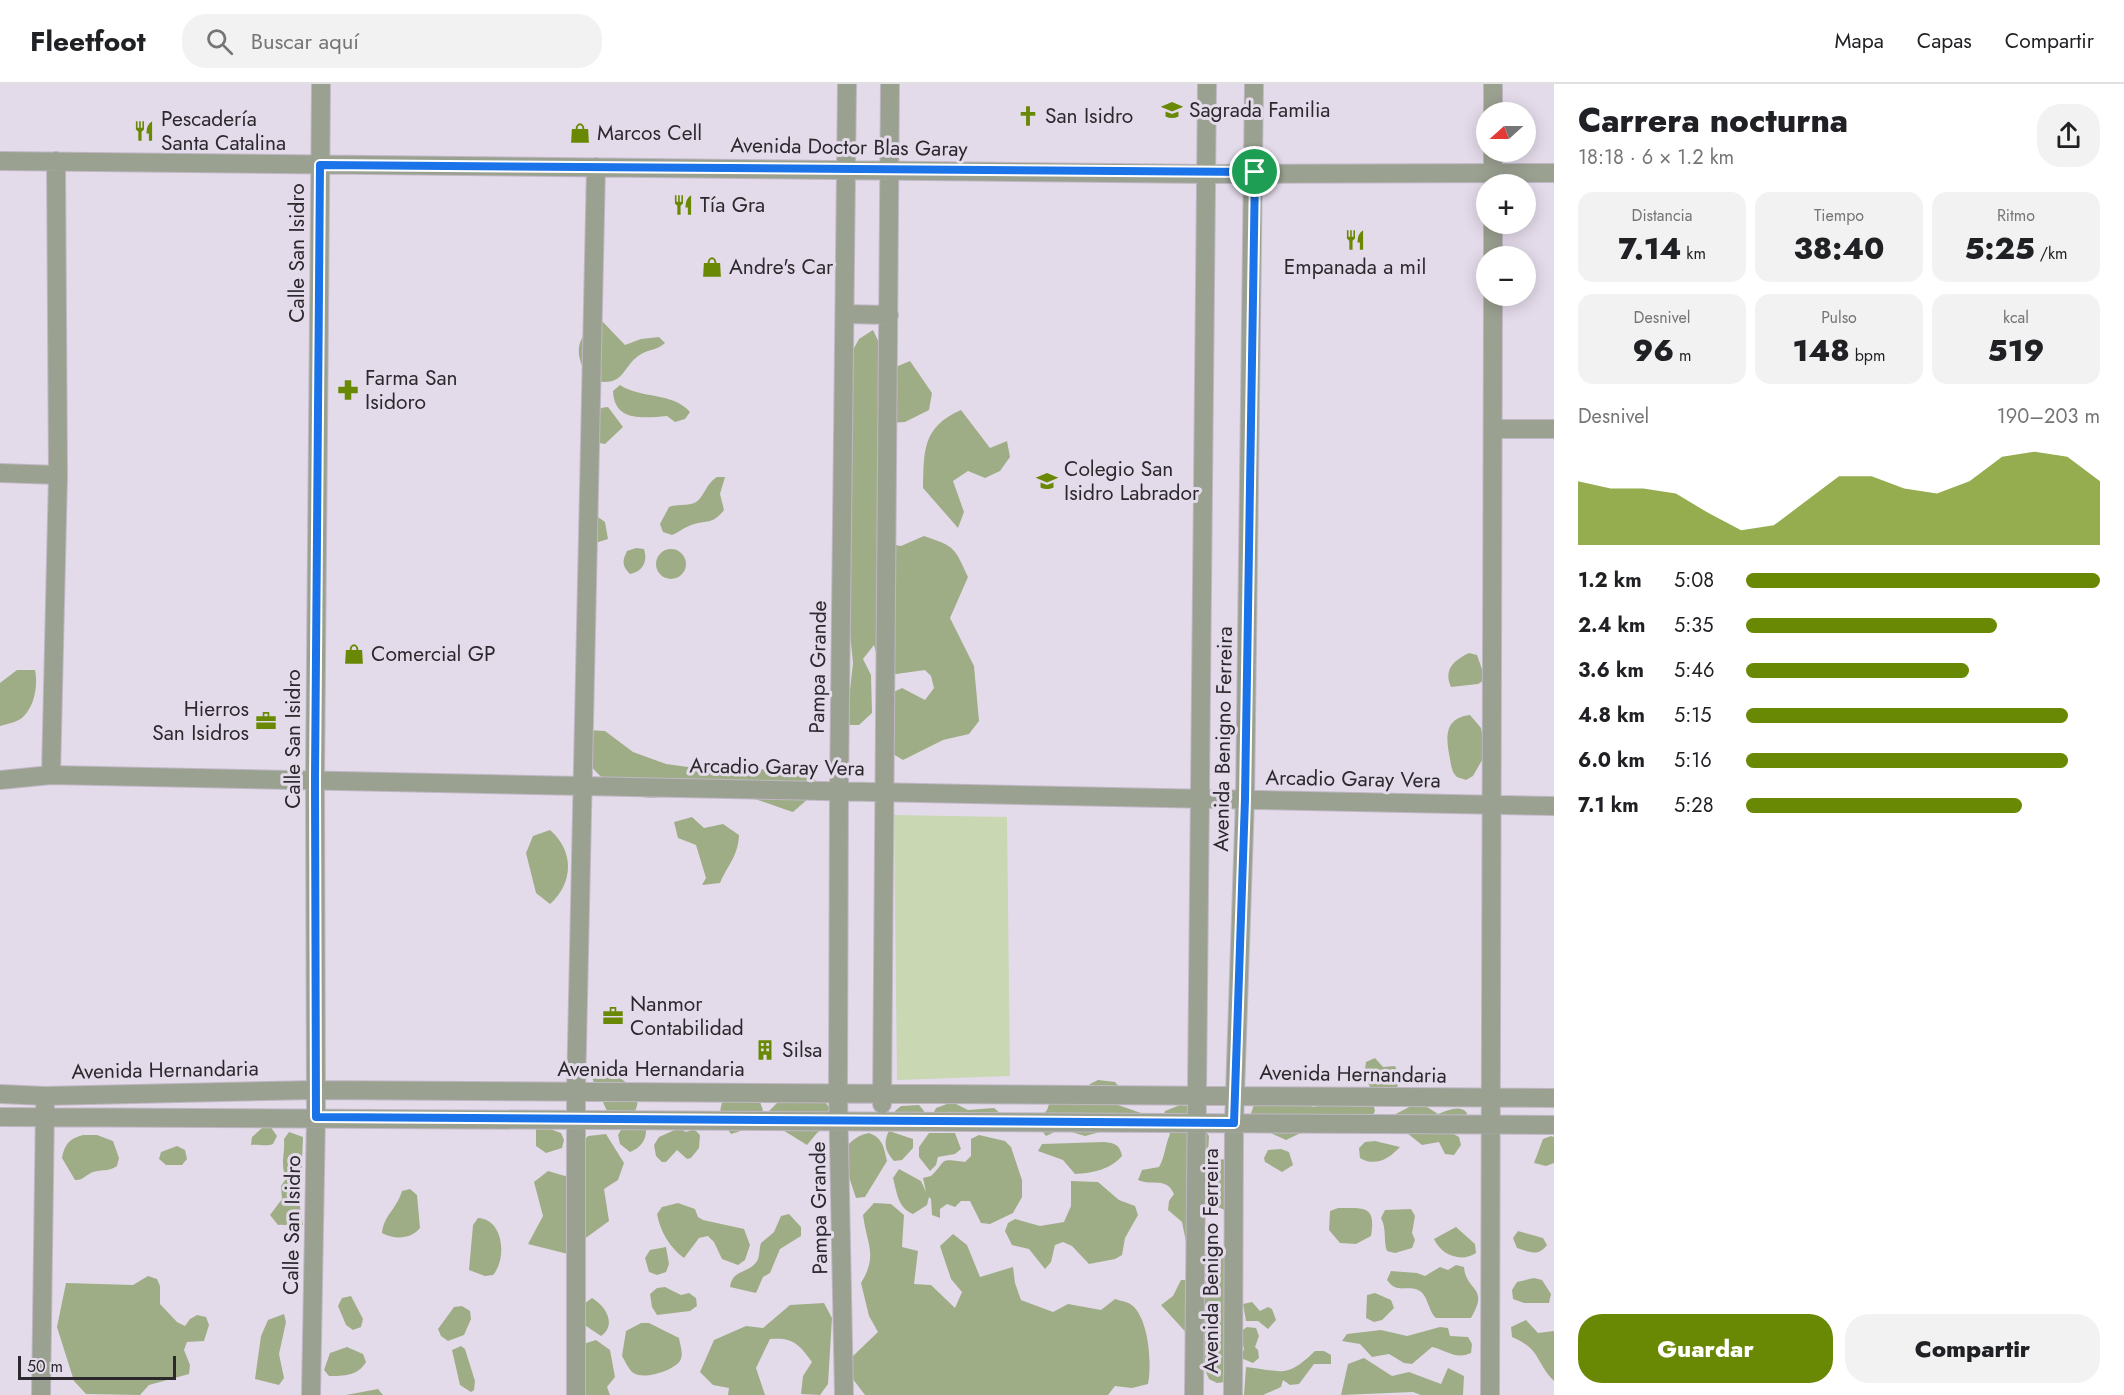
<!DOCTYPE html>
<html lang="es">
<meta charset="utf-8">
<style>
body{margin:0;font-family:Jost,sans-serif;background:#f2f2f2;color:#202124;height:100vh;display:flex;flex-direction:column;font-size:22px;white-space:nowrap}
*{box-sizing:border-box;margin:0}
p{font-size:20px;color:#757577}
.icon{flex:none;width:33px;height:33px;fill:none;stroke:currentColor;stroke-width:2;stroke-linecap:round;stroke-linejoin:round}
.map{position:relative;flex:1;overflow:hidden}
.side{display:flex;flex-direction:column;background:#fff;width:570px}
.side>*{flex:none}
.needle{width:39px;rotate:249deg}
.buttons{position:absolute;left:1476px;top:18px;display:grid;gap:12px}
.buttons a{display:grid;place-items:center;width:60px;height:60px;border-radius:50%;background:#fff;box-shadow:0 3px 15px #0003;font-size:30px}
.scale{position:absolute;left:18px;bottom:15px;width:158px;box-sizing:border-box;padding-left:6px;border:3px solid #2c292e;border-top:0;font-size:16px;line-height:21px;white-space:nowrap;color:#2c292e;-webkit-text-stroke:4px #e4dbea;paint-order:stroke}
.pin{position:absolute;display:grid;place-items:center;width:51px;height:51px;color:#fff;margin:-26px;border:3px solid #fff;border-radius:50%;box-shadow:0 2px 6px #0007}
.round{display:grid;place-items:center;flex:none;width:63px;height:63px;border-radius:24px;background:#f2f2f2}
.headline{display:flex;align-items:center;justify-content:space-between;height:102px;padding:0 24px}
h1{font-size:33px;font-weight:800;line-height:45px}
.stats{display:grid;grid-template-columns:repeat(3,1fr);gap:9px;height:102px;padding:6px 24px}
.stats div{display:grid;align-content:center;border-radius:15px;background:#f2f2f2;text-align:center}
.stats b{font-size:30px;font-weight:800}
.stats small{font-size:16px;font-weight:400}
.stats p{font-size:16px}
.chart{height:168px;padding:12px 24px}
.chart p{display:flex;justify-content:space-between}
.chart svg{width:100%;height:108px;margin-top:6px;fill:#698905;opacity:.7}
.primary-button{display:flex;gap:12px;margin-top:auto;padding:12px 24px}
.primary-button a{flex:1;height:69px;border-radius:24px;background:#698905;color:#fff;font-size:24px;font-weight:800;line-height:69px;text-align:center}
.primary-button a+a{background:#f2f2f2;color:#202124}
ul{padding:0 24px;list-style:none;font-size:20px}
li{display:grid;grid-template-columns:96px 72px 1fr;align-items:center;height:45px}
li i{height:15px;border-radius:8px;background:#698905}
header{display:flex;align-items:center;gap:36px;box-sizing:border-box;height:84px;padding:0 30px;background:#fff;border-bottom:2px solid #e0e0e0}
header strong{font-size:28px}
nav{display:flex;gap:33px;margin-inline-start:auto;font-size:21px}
.search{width:420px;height:54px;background:#f2f2f2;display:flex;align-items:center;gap:15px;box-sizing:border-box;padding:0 21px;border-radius:24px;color:#757577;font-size:22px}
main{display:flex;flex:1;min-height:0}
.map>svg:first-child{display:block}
</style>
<header>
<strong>Fleetfoot</strong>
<div class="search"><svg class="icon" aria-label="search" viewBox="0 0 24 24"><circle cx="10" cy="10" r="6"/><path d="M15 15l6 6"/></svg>Buscar aquí</div>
<nav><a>Mapa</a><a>Capas</a><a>Compartir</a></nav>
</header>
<main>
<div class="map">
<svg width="1554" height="1311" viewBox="0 0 1554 1311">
<rect width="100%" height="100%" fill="#e4dbea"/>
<path fill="#c9d7b3" d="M894,731L1007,733L1010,992L897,996Z"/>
<path fill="#9fad87" d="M602,237L625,261L641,255L659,253L665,259C657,266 651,265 643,269C620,281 628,305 590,296C573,271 574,251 602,237Z
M873,246L881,263L879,290L910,277L932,309L929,326L905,338L889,339L878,355L884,459L901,462L924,452C956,463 954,463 968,493L950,534L974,582L979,637L969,650L943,656L903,676L888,667L887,611L902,604L925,616L934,604L931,592L925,586L882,592L874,561L863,575L871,591L872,629L859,641H850L847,633L853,579L841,460L838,293L859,255Z
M620,301C641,315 673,308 690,328L685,335L675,338L667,332C643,334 614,338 613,307Z
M608,323L623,343L605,360L588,357L581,341C586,330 596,324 608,323Z
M961,326L990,364L1007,357L1010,373L1000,387L985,394L968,387L953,397L964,428L958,444L923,404C924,367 922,343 961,326Z
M717,393H725L720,410L724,426C712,442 705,435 689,442C683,444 678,449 672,451L663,448L660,440L669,423C677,420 686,422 694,419C704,415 705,400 717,393Z
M598,433L605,438L608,455L592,460L590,436Z
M636,464L644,465C648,477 643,488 630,490C622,482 622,477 627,467Z
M656 480a15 15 0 1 1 30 0a15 15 0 1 1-30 0Z
M1469,569L1477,571L1483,588V597L1478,600L1451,603C1443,586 1454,576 1469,569Z
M17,586H35C38,600 35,622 23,633C18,638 7,640 0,642V599Z
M1470,631L1481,644L1486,669L1473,692L1466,696C1464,695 1459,694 1457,693C1452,689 1451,681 1450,675C1446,655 1443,634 1470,631Z
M588,646L605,647L633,668L666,680L718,687L773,685L790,680L814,689L817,707L793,728C771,721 750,711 726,709C668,705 635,735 589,680Z
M692,733L704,744L723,740L739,751C738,773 728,780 720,799L702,801L706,794L696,761L678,754L674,738Z
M550,746C574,767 574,798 550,820L536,809L526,769L533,752Z
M1375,974L1383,983L1395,982C1402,996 1398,1004 1390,1016L1377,1014C1369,1002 1363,993 1366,978Z
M607,988C623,994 645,1008 635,1027L627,1030L607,1027L592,994L599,989Z
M1098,996L1115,998L1121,1005L1118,1021L1141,1029L1145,1036L1085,1052L1061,1045L1046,1052L1036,1039L1047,1026L1053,1009L1079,1013L1090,1000Z
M818,1008L828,1022L845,1028L817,1049L807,1061L778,1043L769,1027L785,1011Z
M757,1010L763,1026L747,1045L731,1050C723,1038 716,1028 724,1015Z
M1297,1015L1313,1023L1338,1017L1373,1019L1375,1027L1367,1044L1309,1045L1286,1056L1262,1045L1250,1033L1255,1017Z
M952,1018L968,1026L994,1024L1001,1030L932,1032L936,1024Z
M1415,1020L1424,1021L1438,1030C1447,1027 1460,1020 1467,1029L1465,1037L1452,1049L1459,1053L1461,1061L1454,1071L1445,1070L1439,1058L1422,1061L1388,1034Z
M919,1021L924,1027V1036L896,1040L895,1027L901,1022Z
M1180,1021L1189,1022L1209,1052L1208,1069L1213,1076L1229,1075L1227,1127L1211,1120L1199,1131L1187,1163L1182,1138L1168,1126L1169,1117L1174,1110C1166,1092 1153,1103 1138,1096L1142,1086L1159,1083C1165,1073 1165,1061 1170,1050C1163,1043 1161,1037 1165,1027Z
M625,1039L646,1042C647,1055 642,1063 630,1068L620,1060L618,1051Z
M270,1042L277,1052L273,1060C265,1063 259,1060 251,1061L252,1053L262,1044Z
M545,1043L561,1049L564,1056L562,1064L546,1069L536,1062V1045Z
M679,1044L686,1048L694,1045L700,1051L699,1064L691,1074L687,1075L677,1066L666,1078H662L656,1072L654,1061L659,1053Z
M889,1047L913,1055V1064L902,1076L894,1077C885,1067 883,1058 889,1047Z
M289,1048L303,1053L300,1123L303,1141C296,1144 285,1140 278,1141L270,1131L282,1115L281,1102L286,1095C280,1077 285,1073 284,1055Z
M869,1049C883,1054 884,1064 887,1077L865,1113L856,1114L849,1093L836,1083V1074C846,1063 854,1051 869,1049Z
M929,1049H955L961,1065L955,1070L938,1073L936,1081L930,1087L919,1073V1063Z
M606,1050L624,1079L618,1096L604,1105L609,1137L583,1156L576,1172L528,1160L543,1132L534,1098L548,1087L565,1092L579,1083L577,1064L588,1052Z
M83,1051H97L113,1057L119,1074L117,1082C109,1088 102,1085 93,1088C85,1091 83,1097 75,1096L62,1074C65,1060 69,1055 83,1051Z
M979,1051L1005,1057L1011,1063L1022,1096V1113L1013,1129L990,1140L981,1139L970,1117H961L955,1123L947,1120L940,1125V1134L932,1131L931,1115L929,1113L927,1121L913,1130C898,1124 897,1109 893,1094L899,1085L921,1097L926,1108L923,1094L931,1092C948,1076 937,1074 965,1078L971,1072V1055Z
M1551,1052L1554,1053V1079L1546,1082L1534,1079L1543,1055Z
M1375,1057L1400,1063C1389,1075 1375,1083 1360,1074L1359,1064L1365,1058Z
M1104,1058C1115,1059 1120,1061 1122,1072C1110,1086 1092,1089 1075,1090L1063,1076L1038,1067L1042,1060Z
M177,1062L185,1066L187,1075L182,1081H166L159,1075L161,1068Z
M1281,1065L1289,1068L1293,1081L1282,1088L1265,1078L1264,1074L1268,1066Z
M1071,1097L1098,1098L1119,1116L1135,1122L1138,1131L1125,1154L1122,1171L1115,1175L1089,1180L1072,1162L1063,1158L1055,1161L1051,1178L1045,1185L1029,1165L1012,1161L1005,1147L1008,1139L1015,1135L1040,1142L1064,1138L1071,1122Z
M410,1105L417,1111L420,1144C411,1155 395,1156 382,1149C384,1131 396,1126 402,1107Z
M678,1119L695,1125L698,1133L703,1136L744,1145L750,1161L745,1176L738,1181L722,1175L714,1158L708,1152L699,1154L684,1174C670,1164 660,1147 657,1130L662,1123Z
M874,1119L891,1120L904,1131L902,1163L918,1167L914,1200L931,1201L955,1224L962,1208L951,1195L940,1162L953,1150L967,1161L980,1193L1013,1183L1015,1199L1021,1216L1053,1228L1068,1220L1101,1226L1115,1215C1121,1217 1129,1218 1133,1222C1149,1237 1152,1280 1148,1300L1132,1304L1115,1302L1108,1311H865L849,1290L853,1272L878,1248L869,1232L861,1199C878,1171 867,1161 863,1131Z
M1338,1124C1365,1124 1376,1121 1371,1152L1356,1160L1340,1159L1329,1146L1330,1127Z
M1411,1125L1415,1132L1412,1149L1415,1156L1412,1164L1395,1169L1387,1167C1383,1156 1387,1145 1381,1134L1385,1126Z
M789,1130L801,1143V1152L780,1165L770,1189L763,1193L756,1209L730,1203C732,1185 749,1190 757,1177C760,1173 759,1164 761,1159L774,1148L781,1132Z
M478,1134C504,1135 507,1175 493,1191L485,1192L469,1186L473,1141Z
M1456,1143L1475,1160L1476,1169C1461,1179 1441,1171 1434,1155Z
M1518,1147L1543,1154L1547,1161C1538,1173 1530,1168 1517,1164L1513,1154Z
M1203,1158L1210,1163L1235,1161L1225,1298L1217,1299L1209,1295L1191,1254L1161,1221L1173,1212L1181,1196H1198L1205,1192L1203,1183Z
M666,1163L669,1180L666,1188L657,1191L649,1188L645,1174L650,1166Z
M1456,1181L1464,1183C1466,1208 1490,1202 1471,1234H1436C1428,1227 1428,1210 1418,1206C1405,1201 1397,1210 1387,1196L1391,1187L1417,1189L1425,1192L1440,1183L1448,1186Z
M148,1192L157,1195L160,1202V1220L177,1238L185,1242L190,1235L197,1231L206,1233L209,1241L204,1257L187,1258L184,1266L190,1281L189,1290L149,1301L140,1311L86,1310L74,1297L57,1243L66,1199L133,1201Z
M1534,1194L1542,1196L1551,1210L1549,1219H1524L1513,1215L1512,1206L1517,1198Z
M665,1203L681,1211L689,1209L696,1214L697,1222L690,1227L657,1231L652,1223L650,1210L657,1204Z
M1375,1209L1391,1216L1394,1224L1382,1236L1374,1238L1366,1234L1367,1211Z
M351,1212L363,1235L361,1243L353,1246L346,1241L338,1222L342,1214Z
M592,1214C606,1222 617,1241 601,1252L583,1240L581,1222Z
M1252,1218L1260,1227L1268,1223L1272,1225L1276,1236L1268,1245L1258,1237H1246L1243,1220Z
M824,1219L832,1234L828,1300L820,1311L801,1310L803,1292L812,1278C799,1260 793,1253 770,1255L756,1284L765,1311H728L729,1304L713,1301L700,1288L714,1256L746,1242L763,1244L790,1221Z
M462,1222L470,1227L471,1235L464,1251L448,1257L441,1252L438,1245L454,1223Z
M284,1230L286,1238L279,1270L284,1294L279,1301L255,1295L261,1252L268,1236Z
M1526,1236L1538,1249L1554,1247V1297C1535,1278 1542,1266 1512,1253L1511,1243Z
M641,1239H649L679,1254C680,1261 684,1270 680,1277C673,1287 642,1297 632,1288C628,1284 625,1277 622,1272L626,1247Z
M1247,1243L1256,1244L1259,1252L1255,1263L1258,1266L1259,1274L1253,1279L1241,1274L1244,1265L1240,1248Z
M1440,1243L1448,1244L1450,1252L1468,1253L1472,1260L1471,1269C1455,1276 1446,1266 1432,1263L1412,1280L1404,1279L1389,1270L1372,1273L1360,1260L1342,1257L1347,1250L1381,1246L1407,1252Z
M596,1256L610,1266L615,1293L607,1303L610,1311H583L580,1261Z
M461,1262L465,1265L475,1297L474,1306L471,1308L460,1301L452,1266Z
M347,1263L363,1270L366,1278C358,1292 344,1292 329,1292L324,1286L330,1269Z
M1315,1267H1324L1331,1271V1280H1314L1299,1300L1290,1301L1283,1296L1281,1303L1263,1311H1244L1246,1283C1283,1287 1286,1295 1315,1267Z
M1364,1274L1392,1292L1409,1288L1441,1300L1448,1284L1464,1292L1463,1311H1421L1413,1308L1341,1311L1348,1280Z
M378,1305L383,1311H346Z"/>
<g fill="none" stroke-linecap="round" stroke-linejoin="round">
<g stroke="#bfb7c4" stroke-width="20">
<path id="minor" d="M1493,28V0
M0,77L1206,90L1554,89
M1493,99V68
M1493,172V140
M845,230L889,231
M1493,345H1554
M0,389L58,391
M51,691L58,391L56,77
M0,696L51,691L1554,722
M0,1010L45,1012L315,1006L1554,1014
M882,1020L890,0
M0,1033L1554,1041
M41,1311L45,1022
M311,1311L316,1033L315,696L321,0
M576,1311V1007L596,83
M844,1311L838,1009L839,707L847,0
M1194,1311L1207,0
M1233,1311L1234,1039L1245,715L1254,0
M1490,1311L1493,212"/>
</g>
<use href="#minor" stroke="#9ba191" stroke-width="18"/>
</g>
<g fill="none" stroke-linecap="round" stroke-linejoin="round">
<g stroke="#fff" stroke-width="12">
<path id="route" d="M320,81L1255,88L1245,715L1234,1039L316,1033L315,696Z"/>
</g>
<use href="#route" stroke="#1a73e8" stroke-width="8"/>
</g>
<defs>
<g id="school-bare" transform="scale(1.62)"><path d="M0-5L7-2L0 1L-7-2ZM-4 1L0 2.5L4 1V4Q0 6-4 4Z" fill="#698905" stroke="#e4dbea" stroke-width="2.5" paint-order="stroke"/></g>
<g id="church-bare" transform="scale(1.62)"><path d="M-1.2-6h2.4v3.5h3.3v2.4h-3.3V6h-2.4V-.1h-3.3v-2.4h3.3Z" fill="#698905" stroke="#e4dbea" stroke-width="2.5" paint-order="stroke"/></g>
<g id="restaurant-bare" transform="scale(1.62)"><path d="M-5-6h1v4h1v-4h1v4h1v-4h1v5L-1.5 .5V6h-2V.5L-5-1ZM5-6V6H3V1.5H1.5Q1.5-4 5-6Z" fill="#698905" stroke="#e4dbea" stroke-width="2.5" paint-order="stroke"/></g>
<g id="shop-bare" transform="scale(1.62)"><path d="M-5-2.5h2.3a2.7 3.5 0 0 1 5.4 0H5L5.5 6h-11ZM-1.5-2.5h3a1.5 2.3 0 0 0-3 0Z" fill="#698905" stroke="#e4dbea" stroke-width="2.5" paint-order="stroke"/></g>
<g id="pharmacy-bare" transform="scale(1.62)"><path d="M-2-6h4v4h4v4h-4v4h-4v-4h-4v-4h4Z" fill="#698905" stroke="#e4dbea" stroke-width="2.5" paint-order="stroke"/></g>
<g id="office-bare" transform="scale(1.62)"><path d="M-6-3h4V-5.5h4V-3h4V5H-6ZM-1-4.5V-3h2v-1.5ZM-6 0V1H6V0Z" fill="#698905" stroke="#e4dbea" stroke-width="2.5" paint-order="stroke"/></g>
<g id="building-bare" transform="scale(1.62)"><path d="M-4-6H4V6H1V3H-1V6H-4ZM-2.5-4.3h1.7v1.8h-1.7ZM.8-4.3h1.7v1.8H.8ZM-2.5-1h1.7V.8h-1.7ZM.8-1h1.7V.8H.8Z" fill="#698905" stroke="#e4dbea" stroke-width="2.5" paint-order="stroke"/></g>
</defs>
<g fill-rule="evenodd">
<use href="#school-bare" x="1172" y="26"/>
<use href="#church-bare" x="1028" y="32"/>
<use href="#restaurant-bare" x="144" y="47"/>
<use href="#shop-bare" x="580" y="49"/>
<use href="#restaurant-bare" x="683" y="121"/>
<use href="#restaurant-bare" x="1355" y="156"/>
<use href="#shop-bare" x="712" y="183"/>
<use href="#pharmacy-bare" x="348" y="306"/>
<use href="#school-bare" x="1047" y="397"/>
<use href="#shop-bare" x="354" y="570"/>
<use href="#office-bare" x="266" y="637"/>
<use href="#office-bare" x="613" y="932"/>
<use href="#building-bare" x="765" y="966"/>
</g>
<g text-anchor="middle" stroke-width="6" stroke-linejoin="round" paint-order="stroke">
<g font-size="21" fill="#2c292e" stroke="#e4dbea" text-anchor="start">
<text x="1189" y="33">Sagrada Familia</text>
<text x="1045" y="39">San Isidro</text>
<text x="161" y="42">Pescadería<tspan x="161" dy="24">Santa Catalina</tspan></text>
<text x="597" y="56">Marcos Cell</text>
<text x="700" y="128">Tía Gra</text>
<text x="729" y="190">Andre's Car</text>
<text x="1355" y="190" text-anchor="middle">Empanada a mil</text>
<text x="365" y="301">Farma San<tspan x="365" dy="24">Isidoro</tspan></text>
<text x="1064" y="392">Colegio San<tspan x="1064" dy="24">Isidro Labrador</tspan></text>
<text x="371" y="577">Comercial GP</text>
<text x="249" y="632" text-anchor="end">Hierros<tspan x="249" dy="24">San Isidros</tspan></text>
<text x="630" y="927">Nanmor<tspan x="630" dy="24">Contabilidad</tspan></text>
<text x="782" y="973">Silsa</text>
</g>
<g font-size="21" fill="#2c292e" stroke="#e4dbea">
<text transform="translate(849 63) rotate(1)" y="7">Avenida Doctor Blas Garay</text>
<text transform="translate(297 169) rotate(-90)" y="7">Calle San Isidro</text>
<text transform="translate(818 583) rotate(-89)" y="7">Pampa Grande</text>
<text transform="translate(293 655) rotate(-90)" y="7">Calle San Isidro</text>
<text transform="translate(1223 655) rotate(-89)" y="7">Avenida Benigno Ferreira</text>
<text transform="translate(777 683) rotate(1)" y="7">Arcadio Garay Vera</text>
<text transform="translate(1353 695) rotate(1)" y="7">Arcadio Garay Vera</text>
<text x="651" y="992">Avenida Hernandaria</text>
<text transform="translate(165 986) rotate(-1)" y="7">Avenida Hernandaria</text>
<text transform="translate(1353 990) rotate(1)" y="7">Avenida Hernandaria</text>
<text transform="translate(819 1124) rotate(-91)" y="7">Pampa Grande</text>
<text transform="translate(292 1141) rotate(-89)" y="7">Calle San Isidro</text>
<text transform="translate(1211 1177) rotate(-90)" y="7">Avenida Benigno Ferreira</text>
</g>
</g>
</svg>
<div class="buttons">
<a><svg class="needle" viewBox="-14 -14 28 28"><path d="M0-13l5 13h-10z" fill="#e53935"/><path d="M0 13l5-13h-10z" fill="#757577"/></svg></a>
<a>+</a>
<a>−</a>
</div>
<div class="scale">50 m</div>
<div class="pin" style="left:1255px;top:88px;background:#1e9e55"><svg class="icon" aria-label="arrive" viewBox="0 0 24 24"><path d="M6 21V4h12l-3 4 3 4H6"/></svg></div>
</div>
<section class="side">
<div class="headline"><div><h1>Carrera nocturna</h1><p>18:18 · 6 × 1.2 km</p></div><a class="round"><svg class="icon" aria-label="share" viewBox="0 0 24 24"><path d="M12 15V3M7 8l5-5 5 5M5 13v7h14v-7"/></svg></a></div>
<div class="stats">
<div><p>Distancia</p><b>7.14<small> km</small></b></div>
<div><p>Tiempo</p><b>38:40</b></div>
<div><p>Ritmo</p><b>5:25<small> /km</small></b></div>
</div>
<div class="stats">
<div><p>Desnivel</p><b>96<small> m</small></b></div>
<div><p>Pulso</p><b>148<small> bpm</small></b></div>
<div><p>kcal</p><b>519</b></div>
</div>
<div class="chart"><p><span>Desnivel</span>190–203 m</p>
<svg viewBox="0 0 160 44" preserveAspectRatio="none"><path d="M0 44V18L10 21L20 21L30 23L40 31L50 38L60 36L70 26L80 16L90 16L100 21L110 23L120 18L130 8L140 6L150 8L160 18V44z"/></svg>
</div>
<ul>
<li><b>1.2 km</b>5:08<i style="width:100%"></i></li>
<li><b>2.4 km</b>5:35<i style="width:71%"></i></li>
<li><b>3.6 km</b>5:46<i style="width:63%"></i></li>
<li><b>4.8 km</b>5:15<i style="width:91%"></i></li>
<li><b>6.0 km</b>5:16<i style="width:91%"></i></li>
<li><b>7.1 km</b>5:28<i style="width:78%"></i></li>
</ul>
<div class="primary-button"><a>Guardar</a><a>Compartir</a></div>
</section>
</main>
